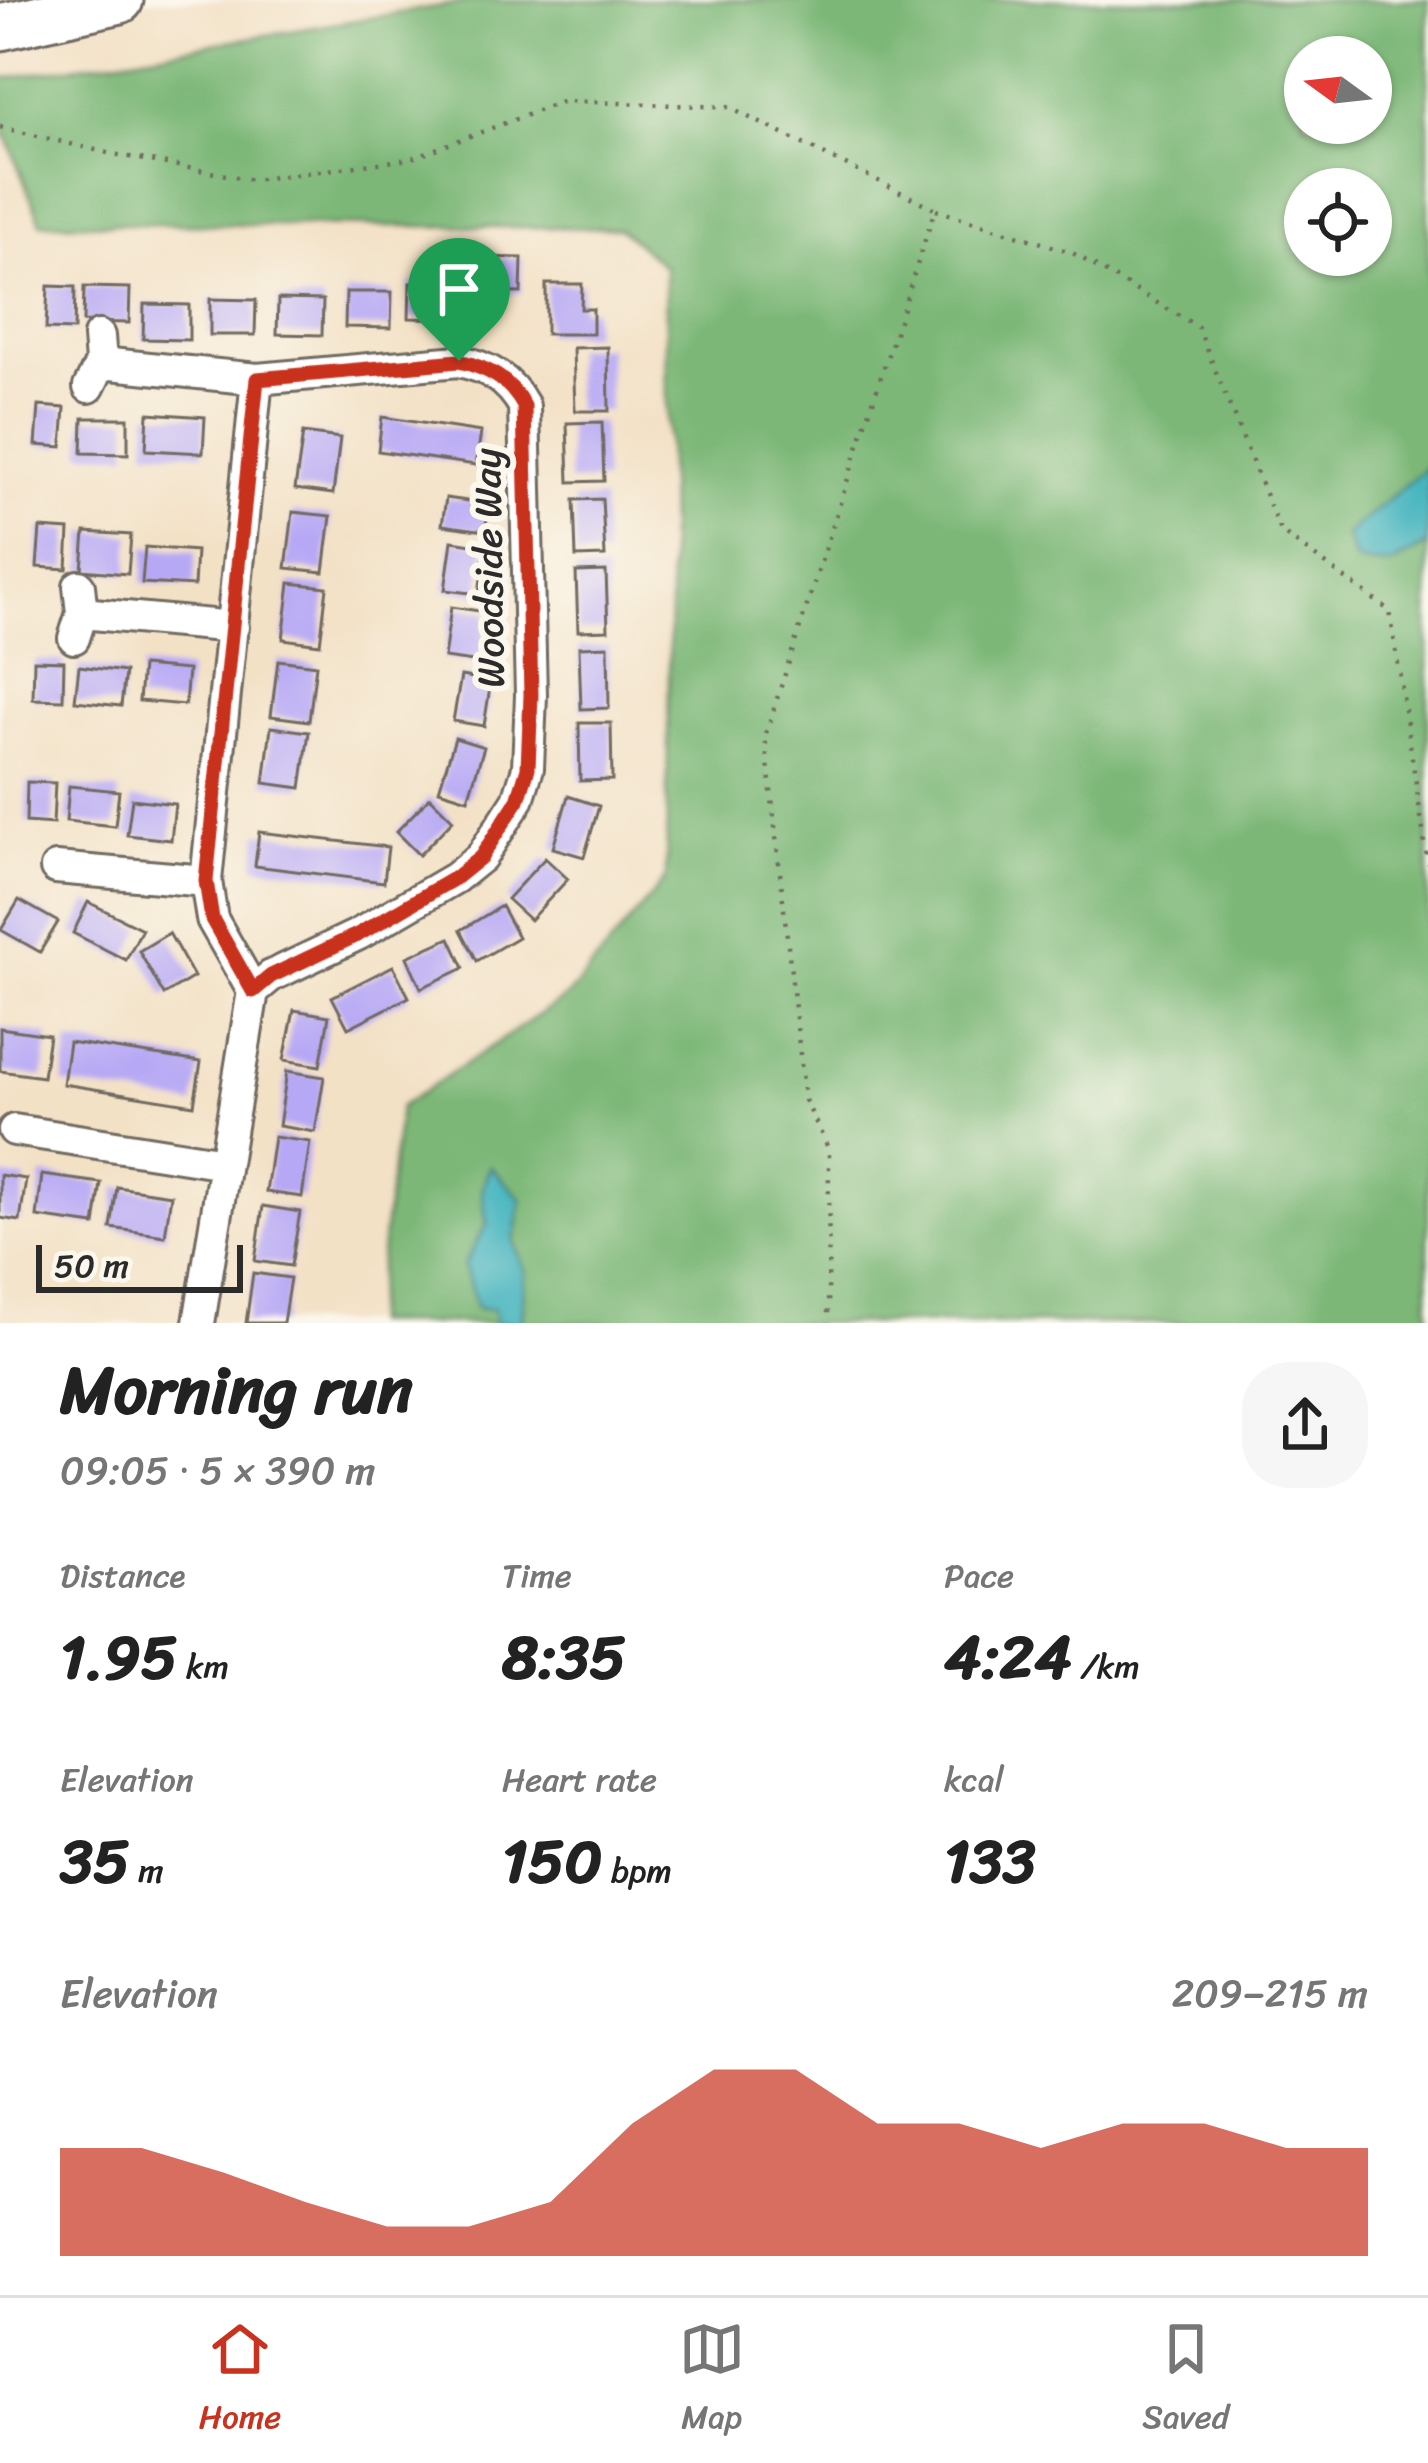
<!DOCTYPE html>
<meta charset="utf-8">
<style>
body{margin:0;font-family:Sriracha,sans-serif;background:#f6f6f6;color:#222;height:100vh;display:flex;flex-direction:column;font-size:45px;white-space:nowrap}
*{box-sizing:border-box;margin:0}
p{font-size:39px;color:#767676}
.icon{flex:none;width:66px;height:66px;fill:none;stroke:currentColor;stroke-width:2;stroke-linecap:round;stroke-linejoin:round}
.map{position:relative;height:1323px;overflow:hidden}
.sheet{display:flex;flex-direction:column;background:#fff;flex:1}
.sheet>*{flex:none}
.needle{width:78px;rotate:285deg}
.tools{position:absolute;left:1284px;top:36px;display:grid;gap:24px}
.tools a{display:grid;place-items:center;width:108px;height:108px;border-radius:50%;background:#fff;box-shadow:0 3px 9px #0004;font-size:60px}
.scale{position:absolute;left:36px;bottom:30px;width:207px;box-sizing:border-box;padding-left:12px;border:6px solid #2b2b2b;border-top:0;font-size:33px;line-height:42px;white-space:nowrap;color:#2b2b2b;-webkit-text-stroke:9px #fbf7ec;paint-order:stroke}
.pin{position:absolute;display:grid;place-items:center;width:102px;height:102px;color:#fff;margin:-123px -51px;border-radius:50% 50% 50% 0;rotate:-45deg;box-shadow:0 0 12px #0007}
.pin .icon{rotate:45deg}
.round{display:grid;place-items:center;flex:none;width:126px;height:126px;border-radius:48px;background:#f6f6f6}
.headline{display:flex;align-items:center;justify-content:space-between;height:204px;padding:0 60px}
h1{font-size:66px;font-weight:800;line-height:90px}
.metrics{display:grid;grid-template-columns:repeat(3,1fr);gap:18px;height:204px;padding:12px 60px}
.metrics div{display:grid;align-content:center}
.metrics b{font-size:60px;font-weight:800}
.metrics small{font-size:33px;font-weight:400}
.metrics p{font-size:33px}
.chart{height:336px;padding:24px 60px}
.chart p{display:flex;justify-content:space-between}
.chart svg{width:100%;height:216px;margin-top:12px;fill:#c8321e;opacity:.7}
.dock{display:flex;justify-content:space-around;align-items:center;height:168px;border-top:3px solid #e0e0e0;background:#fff;font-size:33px;color:#767676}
.dock a{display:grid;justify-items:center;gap:6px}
.dock .active{color:#c8321e}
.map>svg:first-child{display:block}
</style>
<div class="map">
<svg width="1428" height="1323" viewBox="0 0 1428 1323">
<rect width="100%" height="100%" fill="#fbf7ec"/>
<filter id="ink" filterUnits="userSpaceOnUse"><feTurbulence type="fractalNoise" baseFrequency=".00833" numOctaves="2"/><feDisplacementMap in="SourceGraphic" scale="24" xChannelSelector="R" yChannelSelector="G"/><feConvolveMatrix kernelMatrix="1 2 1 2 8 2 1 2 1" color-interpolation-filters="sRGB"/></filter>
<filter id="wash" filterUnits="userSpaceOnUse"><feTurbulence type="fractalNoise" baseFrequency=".004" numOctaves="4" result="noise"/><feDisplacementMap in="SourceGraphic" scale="48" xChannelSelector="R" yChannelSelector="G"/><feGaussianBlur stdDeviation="2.7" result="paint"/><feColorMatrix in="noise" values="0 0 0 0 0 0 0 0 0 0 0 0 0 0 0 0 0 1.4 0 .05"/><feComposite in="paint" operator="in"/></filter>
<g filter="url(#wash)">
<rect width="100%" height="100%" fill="#f3e1c6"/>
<path fill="#7bb777" stroke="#537151" stroke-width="3" fill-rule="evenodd" d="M478,0H1428V466L1347,536L1389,565L1428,544V1323H522L525,1271L514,1242L522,1200L490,1166L482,1190L488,1224L465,1265L495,1309L496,1323H372L400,1107L569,995L666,878L670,602L665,267L619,228L41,223L0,121V79ZM1305,57H1371V123H1305ZM1305,189H1371V255H1305Z"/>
<path fill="#46b5bf" stroke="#387075" stroke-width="3" d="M1428,466V544L1390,565L1356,561L1346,535Z
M490,1166L522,1200L514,1242L525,1271L522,1323H496L494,1309H477L464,1265L487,1224L482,1190Z"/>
<g id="blocks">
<path fill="#b7a8f5" d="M476,257L522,258L521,293L475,292Z
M410,283L455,284V319L409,318Z
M546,284H582L581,309H593V334H546Z
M48,286L75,287L74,330L46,329Z
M84,287L130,288L129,323L83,322Z
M346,292H392L391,328L345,327Z
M210,299L256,300L255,335H210Z
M278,299L323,300L322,335L277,334Z
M144,304L189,305V340L143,339Z
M608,347L609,411H575L573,348Z
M39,406L65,408L62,447L36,445Z
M148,413L205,417L203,453L146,450Z
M382,417L481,432L476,465L378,451Z
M83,418H128V454L82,453Z
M602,422L604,481L569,482L567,423Z
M303,433L340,438L333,494L295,489Z
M446,498L489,504L485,531L442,525Z
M602,499L605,556L576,557L574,500Z
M293,512L331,516L324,572L286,568Z
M40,528L69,530L67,569L37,567Z
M85,532L131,535L128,574L82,570Z
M452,541L485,546L479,594L445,590Z
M145,547L196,551L194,586L142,583Z
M606,571L608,630L578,631L576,572Z
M290,583L327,587L320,644L283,639Z
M451,607L487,612L481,663L444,658Z
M608,646L609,708L581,709L579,647Z
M34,660L64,661L63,700L33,699Z
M278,660L316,665L309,721L271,716Z
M79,666L125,672L121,706L75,701Z
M142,666L188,670L185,705L139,701Z
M461,676L491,681L484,726L453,721Z
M579,723H611L612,780L580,781Z
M271,727L309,732L301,788L264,783Z
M455,738L484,747L468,799L439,790Z
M27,782L55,783L53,824L26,822Z
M69,786L119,791L115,826L66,821Z
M568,796L599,806L584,857L553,848Z
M430,797L453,820L419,855L396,832Z
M132,799L175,804L171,840L127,835Z
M259,832L388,847L384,882L255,866Z
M545,858L568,879L530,920L507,899Z
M19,900L58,922L40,952L1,930Z
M88,902L142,929L126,960L73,933Z
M501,906L518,937L477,961L461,930Z
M169,933L194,977L164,995L139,951Z
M450,938L464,968L421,988L407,957Z
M393,966L409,997L348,1028L332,997Z
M294,1010L329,1016L320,1066L284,1060Z
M0,1028L49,1035L43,1077L0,1071Z
M69,1042L201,1062L194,1105L63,1084Z
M287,1071L324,1077L315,1132L279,1126Z
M274,1137L310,1142L302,1197L266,1192Z
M0,1175L26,1179L20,1221L0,1218Z
M42,1175L101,1183L95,1225L37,1217Z
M117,1187L171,1195L165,1236L111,1228Z
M263,1206L300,1212L291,1266L255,1261Z
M253,1273L290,1278L283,1323H246Z"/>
</g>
</g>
<g filter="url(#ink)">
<use href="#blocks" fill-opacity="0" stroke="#716b61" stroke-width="3"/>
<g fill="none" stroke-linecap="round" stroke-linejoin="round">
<g stroke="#716b61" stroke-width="36">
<path id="minor" d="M101,363L257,379
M89,387L101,363L99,336
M82,613L233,627
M74,638L82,613L79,586
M56,868L206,881
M14,1130L224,1163
M199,1323L253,991L212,919L206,881L257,379L459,361C488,367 509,379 524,406L531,695L528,768L518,800L481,857L455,878L359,934L271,976L253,991"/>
</g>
<g stroke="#716b61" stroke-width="51">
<path id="highway" d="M0,27L120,0"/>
</g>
<path stroke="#716b61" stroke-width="4.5" stroke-dasharray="3 9" stroke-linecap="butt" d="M0,127L108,153L253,180L409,159L564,101L728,107L935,209L765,736L805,1100L829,1150L828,1323
M936,210L1071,252L1198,327L1280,531L1390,611L1428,864"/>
<use href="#minor" stroke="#fff" stroke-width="30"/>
<use href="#highway" stroke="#fff" stroke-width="45"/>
</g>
</g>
<g fill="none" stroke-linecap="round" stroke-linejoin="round" filter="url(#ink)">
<g stroke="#fff" stroke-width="24">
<path id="route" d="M459,361C488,368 509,379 524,406L531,695L528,768L518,800L481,857L455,878L359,934L271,976L253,991L212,919L206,881L257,379Z"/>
</g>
<use href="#route" stroke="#c8321e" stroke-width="15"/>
</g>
<g text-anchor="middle" stroke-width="12" stroke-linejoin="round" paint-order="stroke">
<g font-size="39" fill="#2b2b2b" stroke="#fbf7ec">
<text transform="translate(488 568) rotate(-91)" y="14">Woodside Way</text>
</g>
</g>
</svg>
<div class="tools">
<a><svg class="needle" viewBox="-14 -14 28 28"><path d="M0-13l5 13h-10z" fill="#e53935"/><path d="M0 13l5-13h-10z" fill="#767676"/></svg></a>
<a><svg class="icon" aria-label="locate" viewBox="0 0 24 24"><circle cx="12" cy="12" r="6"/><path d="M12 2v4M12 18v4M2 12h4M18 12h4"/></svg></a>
</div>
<div class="scale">50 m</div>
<div class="pin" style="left:459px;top:361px;background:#1e9e55"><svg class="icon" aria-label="arrive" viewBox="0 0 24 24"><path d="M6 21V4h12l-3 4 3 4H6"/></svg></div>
</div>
<section class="sheet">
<div class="headline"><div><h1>Morning run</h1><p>09:05 · 5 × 390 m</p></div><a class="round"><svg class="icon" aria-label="share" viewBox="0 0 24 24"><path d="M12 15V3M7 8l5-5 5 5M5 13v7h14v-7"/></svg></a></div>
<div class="metrics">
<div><p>Distance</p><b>1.95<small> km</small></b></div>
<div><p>Time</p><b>8:35</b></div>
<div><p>Pace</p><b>4:24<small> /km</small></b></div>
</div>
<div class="metrics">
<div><p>Elevation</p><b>35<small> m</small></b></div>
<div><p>Heart rate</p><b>150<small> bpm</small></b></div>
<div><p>kcal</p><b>133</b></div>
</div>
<div class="chart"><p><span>Elevation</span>209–215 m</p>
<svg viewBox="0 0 160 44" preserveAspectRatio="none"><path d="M0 44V22L10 22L20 27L30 33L40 38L50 38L60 33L70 17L80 6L90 6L100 17L110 17L120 22L130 17L140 17L150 22L160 22V44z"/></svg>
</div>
</section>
<nav class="dock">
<a class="active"><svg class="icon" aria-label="home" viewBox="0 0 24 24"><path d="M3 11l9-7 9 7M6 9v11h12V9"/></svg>Home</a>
<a><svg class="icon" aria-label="map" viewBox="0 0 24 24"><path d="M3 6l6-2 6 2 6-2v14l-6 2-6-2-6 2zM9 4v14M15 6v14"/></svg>Map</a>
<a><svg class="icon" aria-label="saved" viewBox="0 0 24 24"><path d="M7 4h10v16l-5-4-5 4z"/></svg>Saved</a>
</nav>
